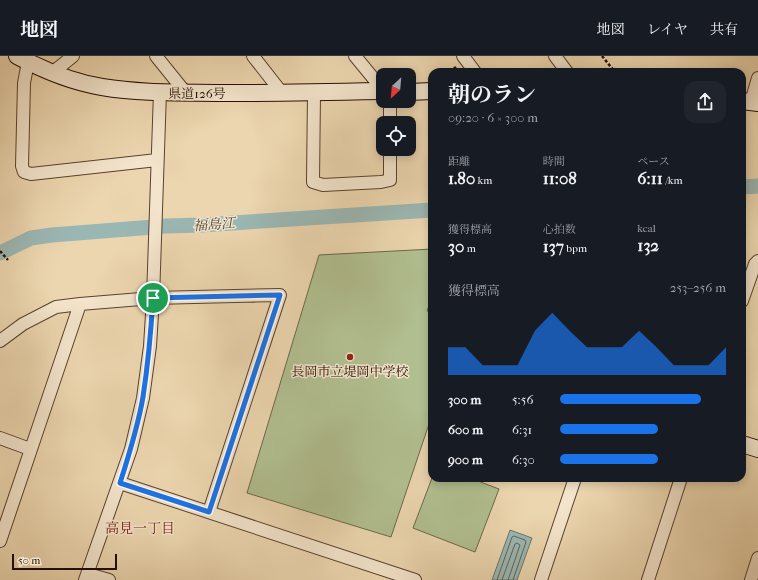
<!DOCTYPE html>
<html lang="ja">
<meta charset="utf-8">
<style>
body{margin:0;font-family:"IM FELL French Canon","Noto Serif JP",serif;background:#20242c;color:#f1f3f6;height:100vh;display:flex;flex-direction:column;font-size:15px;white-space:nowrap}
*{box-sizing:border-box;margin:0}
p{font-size:13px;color:#9ea1a6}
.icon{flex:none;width:22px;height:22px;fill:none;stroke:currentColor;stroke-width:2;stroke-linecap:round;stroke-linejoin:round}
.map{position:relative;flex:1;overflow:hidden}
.side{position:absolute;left:428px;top:12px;width:318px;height:414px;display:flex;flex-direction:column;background:#171b24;border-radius:12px;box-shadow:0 2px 10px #0003}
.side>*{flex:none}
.needle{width:26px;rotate:206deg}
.controls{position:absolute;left:376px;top:12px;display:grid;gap:8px}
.controls a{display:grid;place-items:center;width:40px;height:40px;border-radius:8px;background:#171b24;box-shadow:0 2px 10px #0003;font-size:20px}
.scale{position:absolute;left:12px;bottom:10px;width:105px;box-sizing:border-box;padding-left:4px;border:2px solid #260f04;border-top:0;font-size:11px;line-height:14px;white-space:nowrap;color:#260f04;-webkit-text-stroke:3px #f3e4cb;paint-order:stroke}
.pin{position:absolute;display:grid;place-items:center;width:34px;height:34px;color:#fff;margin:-17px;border:2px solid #fff;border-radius:50%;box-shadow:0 1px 4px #0007}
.round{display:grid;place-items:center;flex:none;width:42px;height:42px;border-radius:12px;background:#20242c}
.head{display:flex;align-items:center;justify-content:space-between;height:68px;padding:0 20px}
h1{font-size:22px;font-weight:700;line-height:30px}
.stats{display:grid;grid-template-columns:repeat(3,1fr);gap:6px;height:68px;padding:4px 20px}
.stats div{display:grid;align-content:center}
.stats b{font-size:17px;font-weight:700}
.stats small{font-size:11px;font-weight:400}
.stats p{font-size:11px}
.chart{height:112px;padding:8px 20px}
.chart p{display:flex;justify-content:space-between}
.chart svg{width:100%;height:72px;margin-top:4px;fill:#1a73e8;opacity:.7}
ul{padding:0 20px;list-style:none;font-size:13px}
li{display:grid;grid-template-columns:64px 48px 1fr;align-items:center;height:30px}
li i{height:10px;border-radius:5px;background:#1a73e8}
header{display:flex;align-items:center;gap:24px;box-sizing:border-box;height:56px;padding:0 20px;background:#171b24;border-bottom:1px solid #363941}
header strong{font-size:19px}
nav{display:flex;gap:22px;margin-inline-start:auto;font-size:14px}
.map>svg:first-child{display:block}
</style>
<header>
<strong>地図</strong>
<nav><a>地図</a><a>レイヤ</a><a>共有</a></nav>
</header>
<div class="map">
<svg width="758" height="524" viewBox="0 0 758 524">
<rect width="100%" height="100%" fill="#ecd6af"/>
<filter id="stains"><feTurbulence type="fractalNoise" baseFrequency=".005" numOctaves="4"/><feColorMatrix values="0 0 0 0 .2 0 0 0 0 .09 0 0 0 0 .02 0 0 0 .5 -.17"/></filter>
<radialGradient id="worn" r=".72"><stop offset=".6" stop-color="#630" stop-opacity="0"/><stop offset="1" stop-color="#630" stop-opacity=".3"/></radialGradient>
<path fill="#b1bf90" stroke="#6c674a" d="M432,193V241L427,255L432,257V359L391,481L247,437L319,199Z
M432,422H470L499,433L475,496L413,472Z"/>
<path fill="#9bb7b3" stroke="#6c746d" d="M510,474L532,482L517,524H492Z"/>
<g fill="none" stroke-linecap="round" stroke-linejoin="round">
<path stroke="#60635c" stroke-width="1" d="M497,524L512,481L514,480L525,484L526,486L513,524
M502,524L515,488L517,487L520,489L508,524"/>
<path stroke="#9bb7b3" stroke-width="15" d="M742,131L758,130
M0,197L31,182L52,179L166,170L202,169L432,154"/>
<g stroke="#58412f" stroke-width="14">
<path id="street" d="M156,0L185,36
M253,0L282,37
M355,0L383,34
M463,0L475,16
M555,0L567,16
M28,6L24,27L22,110L24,116L31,118L157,104
M52,17L73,0
M314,37L313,126L323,129L381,126L390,124V93
M390,45V67
M751,46L758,22
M742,245L755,208L758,205
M0,285L23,268L56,251L80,248L153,242L280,239L209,456
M0,382L30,393
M120,427L415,524
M0,485L80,248
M88,518L109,524
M85,524L131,393L143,342L150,290L153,242L160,36
M541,524L575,422
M648,524L681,422
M751,524L758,502"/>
</g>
<g stroke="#260f04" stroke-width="18">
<path id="secondary" d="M17,0C43,14 72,26 102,31C144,38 186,36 229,37C280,37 332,36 383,35
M409,36L432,35
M742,45L758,47
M742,388L758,393"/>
</g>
<path stroke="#260f04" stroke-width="2.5" stroke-dasharray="3 2" stroke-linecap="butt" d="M602,0L615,16
M450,16L456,11
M0,195L8,204"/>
<use href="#street" stroke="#f3e4cb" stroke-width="12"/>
<use href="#secondary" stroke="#f3e4cb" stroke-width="16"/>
</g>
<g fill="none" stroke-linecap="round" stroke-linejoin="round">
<g stroke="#fff" stroke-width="8">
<path id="route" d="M280,239L209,456L120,427C129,399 138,370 143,341C148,308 151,275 153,242Z"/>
</g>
<use href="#route" stroke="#1a73e8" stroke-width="5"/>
</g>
<circle fill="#8f2418" stroke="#f3e4cb" stroke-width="1.5" cx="350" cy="301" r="4"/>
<g text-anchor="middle" stroke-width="3" stroke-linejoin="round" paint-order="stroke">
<g font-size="13" fill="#260f04" stroke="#f3e4cb">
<text x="197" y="42">県道126号</text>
</g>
<g font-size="13" fill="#260f04" stroke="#f3e4cb">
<text x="350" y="320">長岡市立堤岡中学校</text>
</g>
<g font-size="14" font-style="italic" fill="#4f4a41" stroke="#f3e4cb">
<text transform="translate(214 168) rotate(-4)" y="5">福島江</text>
</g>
<g font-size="14" fill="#7a1f14" stroke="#f3e4cb">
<text x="140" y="477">高見一丁目</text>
</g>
</g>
<rect width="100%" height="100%" filter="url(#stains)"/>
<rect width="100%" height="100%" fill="url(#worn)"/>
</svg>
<div class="controls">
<a><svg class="needle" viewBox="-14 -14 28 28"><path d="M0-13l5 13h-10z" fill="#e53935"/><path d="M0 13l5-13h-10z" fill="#9ea1a6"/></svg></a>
<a><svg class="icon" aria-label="locate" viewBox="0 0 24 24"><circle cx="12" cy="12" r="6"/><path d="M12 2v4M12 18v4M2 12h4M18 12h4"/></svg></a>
</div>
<div class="scale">50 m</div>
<div class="pin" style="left:153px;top:242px;background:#1e9e55"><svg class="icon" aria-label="arrive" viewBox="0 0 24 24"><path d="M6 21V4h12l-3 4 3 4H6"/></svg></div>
<section class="side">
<div class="head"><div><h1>朝のラン</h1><p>09:20 · 6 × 300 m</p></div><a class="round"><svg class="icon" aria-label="share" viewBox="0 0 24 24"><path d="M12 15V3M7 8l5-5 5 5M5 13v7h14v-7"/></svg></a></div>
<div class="stats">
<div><p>距離</p><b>1.80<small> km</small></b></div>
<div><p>時間</p><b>11:08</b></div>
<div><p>ペース</p><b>6:11<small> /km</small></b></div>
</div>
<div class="stats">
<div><p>獲得標高</p><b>30<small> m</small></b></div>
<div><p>心拍数</p><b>137<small> bpm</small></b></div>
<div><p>kcal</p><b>132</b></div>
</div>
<div class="chart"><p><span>獲得標高</span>253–256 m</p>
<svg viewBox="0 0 160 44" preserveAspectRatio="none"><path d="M0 44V27L10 27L20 38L30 38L40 38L50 17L60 6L70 17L80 27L90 27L100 27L110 17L120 27L130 38L140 38L150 38L160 27V44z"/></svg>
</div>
<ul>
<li><b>300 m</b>5:56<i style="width:85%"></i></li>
<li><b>600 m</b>6:31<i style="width:59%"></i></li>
<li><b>900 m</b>6:30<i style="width:59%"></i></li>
</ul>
</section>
</div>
